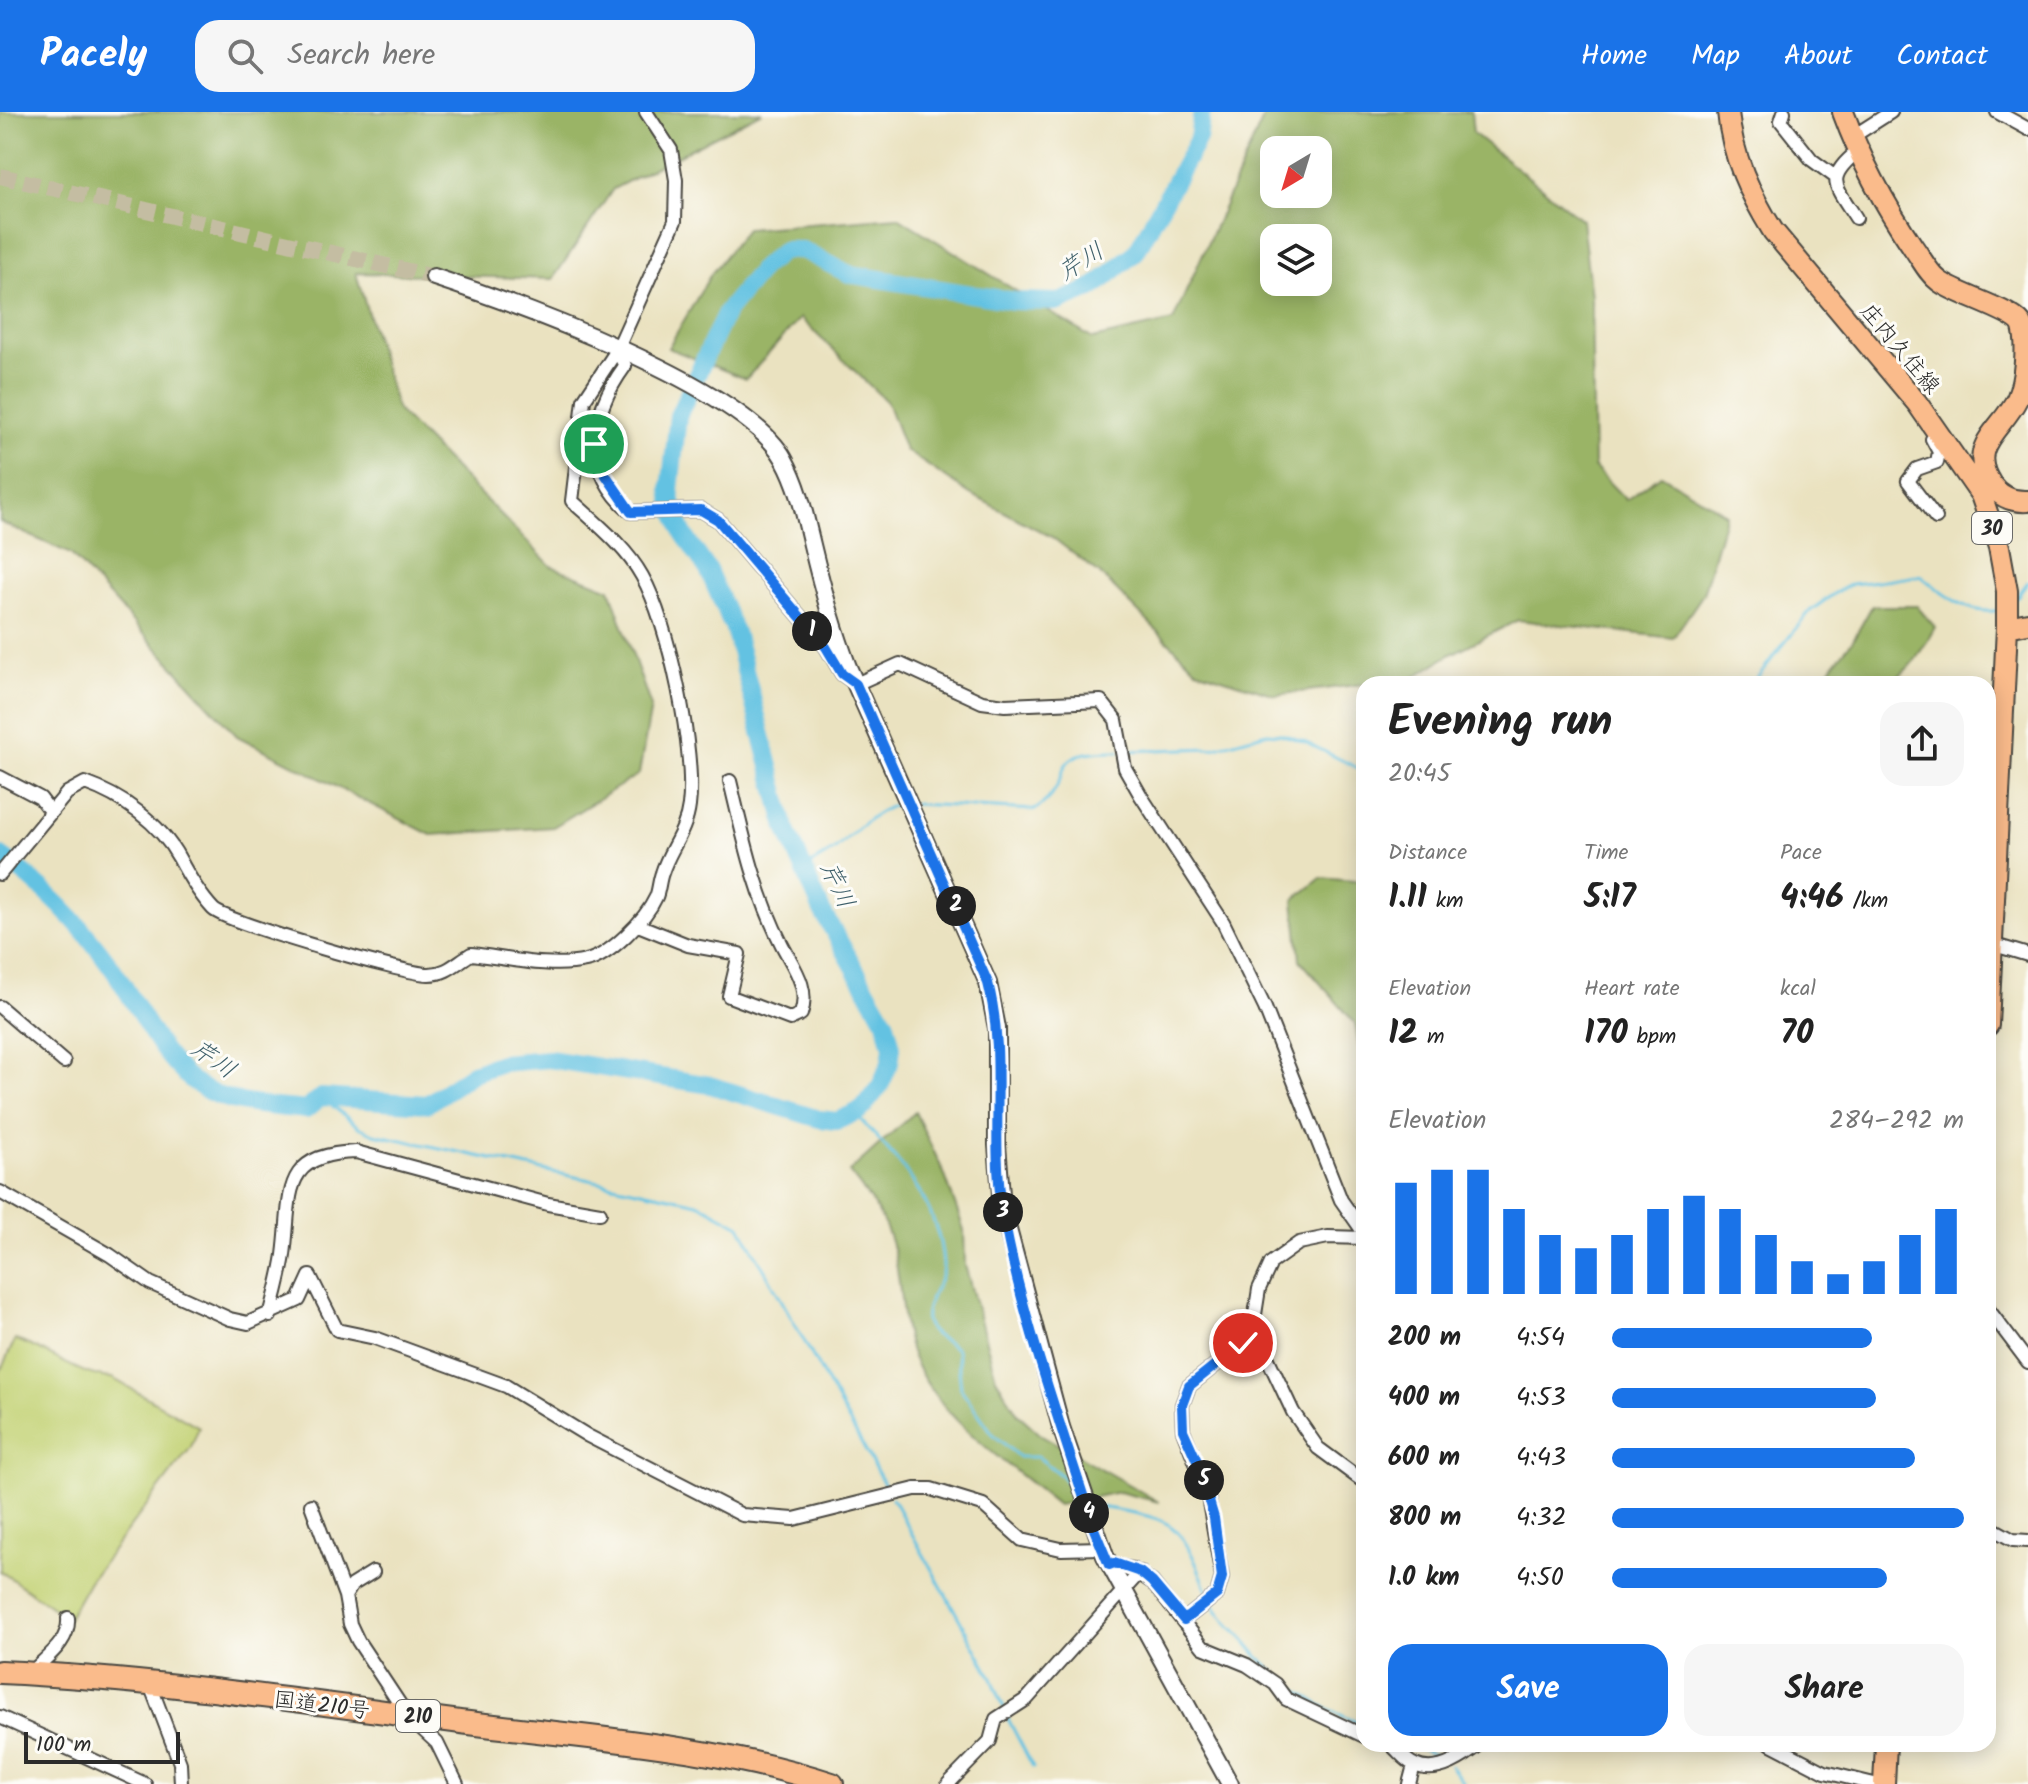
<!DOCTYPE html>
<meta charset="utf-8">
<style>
body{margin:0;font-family:Kalam,"Klee One",sans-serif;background:#f6f6f6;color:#222;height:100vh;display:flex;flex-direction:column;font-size:30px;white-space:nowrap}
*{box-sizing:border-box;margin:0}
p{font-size:26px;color:#767676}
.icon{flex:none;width:44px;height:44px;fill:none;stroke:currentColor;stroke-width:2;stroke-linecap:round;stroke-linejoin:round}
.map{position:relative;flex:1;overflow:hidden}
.panel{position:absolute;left:1356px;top:564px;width:640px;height:1076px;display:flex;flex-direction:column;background:#fff;border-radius:24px;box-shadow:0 4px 20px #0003}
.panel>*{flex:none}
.needle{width:52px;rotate:218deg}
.fabs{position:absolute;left:1260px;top:24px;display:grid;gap:16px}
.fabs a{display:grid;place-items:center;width:72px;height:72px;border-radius:16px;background:#fff;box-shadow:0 4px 20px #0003;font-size:40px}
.scale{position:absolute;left:24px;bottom:20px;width:156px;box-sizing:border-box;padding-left:8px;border:4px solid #2b2b2b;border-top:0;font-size:22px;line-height:28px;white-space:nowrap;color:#2b2b2b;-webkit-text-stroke:6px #fdfcf7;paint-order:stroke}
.pin{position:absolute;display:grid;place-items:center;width:68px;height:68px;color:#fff;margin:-34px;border:4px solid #fff;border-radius:50%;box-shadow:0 2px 8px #0007}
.km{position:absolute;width:40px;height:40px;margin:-20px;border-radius:50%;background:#222;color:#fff;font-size:22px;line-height:40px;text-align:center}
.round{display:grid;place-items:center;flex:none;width:84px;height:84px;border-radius:24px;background:#f6f6f6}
.head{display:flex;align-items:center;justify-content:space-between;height:136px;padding:0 32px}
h1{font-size:44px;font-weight:600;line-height:60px}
.stats{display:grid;grid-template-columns:repeat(3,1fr);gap:12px;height:136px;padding:8px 32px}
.stats div{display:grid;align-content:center}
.stats b{font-size:34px;font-weight:600}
.stats small{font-size:22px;font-weight:400}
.stats p{font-size:22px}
.chart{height:224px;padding:16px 32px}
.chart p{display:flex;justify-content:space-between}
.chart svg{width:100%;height:144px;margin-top:8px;stroke:#1a73e8;stroke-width:6}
.primary-button{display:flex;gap:16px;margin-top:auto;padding:16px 32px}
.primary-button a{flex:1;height:92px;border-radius:24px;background:#1a73e8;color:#fff;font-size:32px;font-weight:600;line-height:92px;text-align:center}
.primary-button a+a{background:#f6f6f6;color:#222}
ul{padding:0 32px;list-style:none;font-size:26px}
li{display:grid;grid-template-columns:128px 96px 1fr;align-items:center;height:60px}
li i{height:20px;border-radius:10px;background:#1a73e8}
header{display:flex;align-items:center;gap:48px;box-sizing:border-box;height:112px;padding:0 40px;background:#1a73e8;color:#fff}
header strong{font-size:38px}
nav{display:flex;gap:44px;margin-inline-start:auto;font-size:28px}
.search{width:560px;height:72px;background:#f6f6f6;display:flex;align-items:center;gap:20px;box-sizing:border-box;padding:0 28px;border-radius:24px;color:#767676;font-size:30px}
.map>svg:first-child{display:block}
</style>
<header>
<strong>Pacely</strong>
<div class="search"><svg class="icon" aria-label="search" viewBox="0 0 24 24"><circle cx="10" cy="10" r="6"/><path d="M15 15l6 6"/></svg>Search here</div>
<nav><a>Home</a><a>Map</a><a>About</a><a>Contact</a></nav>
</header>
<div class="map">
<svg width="2028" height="1672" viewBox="0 0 2028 1672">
<rect width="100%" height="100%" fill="#fdfcf7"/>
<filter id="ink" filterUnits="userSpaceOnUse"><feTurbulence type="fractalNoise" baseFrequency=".0125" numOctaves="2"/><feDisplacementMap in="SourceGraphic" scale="16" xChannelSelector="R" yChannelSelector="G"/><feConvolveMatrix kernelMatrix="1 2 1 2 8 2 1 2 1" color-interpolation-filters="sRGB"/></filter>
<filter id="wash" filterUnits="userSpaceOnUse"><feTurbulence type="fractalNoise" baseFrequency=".006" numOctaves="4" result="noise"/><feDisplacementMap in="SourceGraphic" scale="32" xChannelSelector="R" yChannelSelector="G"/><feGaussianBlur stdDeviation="1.8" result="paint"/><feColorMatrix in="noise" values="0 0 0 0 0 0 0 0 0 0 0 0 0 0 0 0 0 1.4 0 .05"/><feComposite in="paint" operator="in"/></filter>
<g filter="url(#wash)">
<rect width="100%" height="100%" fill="#eae2c0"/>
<path fill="#c3d274" stroke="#777e50" stroke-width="2" d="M15,1228C48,1237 79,1265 112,1266L199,1315L191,1335L89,1469L68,1506L0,1459V1260Z"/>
<path fill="#9ab466" stroke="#627048" stroke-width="2" fill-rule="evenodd" d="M0,0H762L613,77L553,167L356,161L397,298L551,454L610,477L651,595L639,662L553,715L431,723L237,624L71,442L0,410Z
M1266,0H1471L1473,21L1582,108L1591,185L1594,355L1626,388L1661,363L1726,402L1703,482L1673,526L1518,508L1449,543L1413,566L1275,583L1197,558L1101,463L1052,425L970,382L905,338L887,290L800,206L746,267L668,236L711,162L746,117L898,105L1093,227L1173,209ZM1274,38H1318V82H1274ZM1274,126H1318V170H1274Z
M1872,494H1917L1935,515C1898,582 1889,572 1818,572L1853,528Z
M1321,766L1364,770V941L1359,936L1355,911L1300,848L1294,788Z
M915,1000L944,1061L964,1118L965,1153L996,1266L1018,1302L1040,1322L1159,1390L1119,1380L1058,1393C1009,1352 945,1312 916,1252C899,1217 903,1171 892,1133C884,1104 867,1083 849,1060Z"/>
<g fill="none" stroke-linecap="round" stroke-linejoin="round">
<path stroke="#64c2e2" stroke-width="3" d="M2016,486L2028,470
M1752,572L1810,499L1835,481L1852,472L1921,464C1943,481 1969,505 2000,498
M1126,639L1212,636L1267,621L1281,622L1305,630L1364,659
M914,692L1035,698C1082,665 1038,638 1119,639
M803,756C814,750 826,744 836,736C859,717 872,698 903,691
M321,985L359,1015L374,1022L698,1091L740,1114L888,1379
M855,1002C897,1046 939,1089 943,1152C945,1172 916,1196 929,1216C935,1227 949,1229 957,1238L961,1277L993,1322L1019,1345H1038L1062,1364L1076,1382
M892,1386L991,1564L1005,1598
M1094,1394C1176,1408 1178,1404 1209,1483
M1212,1489C1221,1508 1236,1517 1248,1532C1277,1571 1319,1595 1364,1613
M1007,1605L1033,1655
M1411,1632L1445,1648
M1450,1654L1465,1672"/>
<path stroke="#64c2e2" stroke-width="18" d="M0,743C44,774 81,812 112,856C140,895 161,952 204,977C235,994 271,994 306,998L321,985L427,992L473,961L501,951L549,947L710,973L819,1007L837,1009L861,998L880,974L890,951L892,935L886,911L822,799L786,716L735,520L708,458L683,421L673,394L670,378L678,304L726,200L763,155L784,138H802L849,162L1014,189L1059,190L1093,176L1136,140L1198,27L1202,0"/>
</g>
</g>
<g filter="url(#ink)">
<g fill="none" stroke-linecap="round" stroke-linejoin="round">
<path stroke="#c4bda2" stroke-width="16" stroke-dasharray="16 8" stroke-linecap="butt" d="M0,64L434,165"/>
<g stroke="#484641" stroke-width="16">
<path id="minor" d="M1784,0L1781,9L1812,48L1834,64
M1997,0L2028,17
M1852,25L1891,0
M1856,106C1835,73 1824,67 1858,39
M617,238L625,254C590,302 581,357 631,400L701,398L718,408L826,535L842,562L856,572L900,552L982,590L1005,593L1101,589L1116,608L1125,656L1141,684L1223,810L1265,896L1341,1088L1364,1121
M1932,327L1939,340L1937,350L1917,357L1908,369L1936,406
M0,665L40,686L50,699
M0,762L67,681L85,671C122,684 160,711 179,746C188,763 199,782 213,797C225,810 407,863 429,862C447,862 456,851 471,842C507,846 551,857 586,849C610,844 646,807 656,785C659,778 659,769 662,761C669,738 686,720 689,694C696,641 669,511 642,464C626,435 596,411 572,389L584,288L617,238L675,109L676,68L671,38L646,0
M638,813L688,833L739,842L729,884L790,907L801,902C810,876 794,856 782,833C755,780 744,727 730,669
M1990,827L1998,834L2028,843
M0,895L64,950
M0,1080L110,1143L150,1171L230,1207L248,1211L299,1188L310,1164L337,1218L375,1226L506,1274L588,1324L742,1403L794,1407L915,1377H931L983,1393L1022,1428L1061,1437L1101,1436
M1988,1197L2028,1250
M270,1204C275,1184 281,1163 284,1143C292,1083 279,1042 356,1040L548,1092L600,1101
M1253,1215L1293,1300L1318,1336L1364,1370
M311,1393L345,1484
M1988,1414L2013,1428L2028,1429
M1109,1453L1132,1457L1152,1470L1203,1535L1247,1553L1275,1572L1286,1587L1364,1624
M373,1460L352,1473L345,1484L350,1512L358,1529L407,1603L437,1631L457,1672
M1184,1508L1217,1482L1222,1465L1207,1379L1183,1318L1182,1293L1189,1274L1243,1231L1253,1215L1259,1177L1271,1151L1299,1131L1328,1125L1364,1126
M31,1561C46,1545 70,1530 68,1506
M149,1570L180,1651L181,1672
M0,1605L145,1672
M1390,1632C1398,1638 1406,1650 1415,1653C1437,1664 1464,1645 1480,1632
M1771,1632L1825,1660L1874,1672
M948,1672L990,1629L996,1607L1027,1587L1140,1460
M1409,1672L1414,1653"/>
</g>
<g stroke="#484641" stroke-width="20">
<path id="tertiary" d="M434,165C516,192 744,274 784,347C799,374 805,404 812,433C822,475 833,516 848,555L988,871L997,916V1033L1002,1095L1061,1315L1105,1444L1230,1672"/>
</g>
<g stroke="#484641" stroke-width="24">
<path id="primary" d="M1728,0C1732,44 1750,82 1773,119L1917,291L1981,383L1999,435L2007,479V515L1988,913
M1843,0C1861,49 1884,92 1913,135C1921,146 1928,161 1939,169C1956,183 2018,199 2023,215C2028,234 2025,269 2017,287C2001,319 1966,334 1991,372C2000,385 2013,390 2028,389
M2007,515L2028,511
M1884,1672L1886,1632"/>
</g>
<g stroke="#484641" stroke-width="26">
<path id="trunk" d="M0,1560C157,1567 313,1591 469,1611C590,1626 715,1634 832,1672"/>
</g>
<use href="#minor" stroke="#fff" stroke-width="12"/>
<use href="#tertiary" stroke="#fff" stroke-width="16"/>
<use href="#primary" stroke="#fabb8b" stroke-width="20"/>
<use href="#trunk" stroke="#fabb8b" stroke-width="22"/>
</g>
</g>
<g fill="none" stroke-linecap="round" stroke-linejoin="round" filter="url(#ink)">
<g stroke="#fff" stroke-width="16">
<path id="route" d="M594,332L601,356L631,400L701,398L718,408L826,535L842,562L856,572L988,871C1007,945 990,1020 1002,1095C1019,1199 1062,1316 1094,1417L1109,1453L1114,1451L1140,1460L1152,1470L1184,1508L1217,1482L1222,1465L1214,1406L1197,1349L1183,1318L1182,1293L1189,1274L1243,1231"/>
</g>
<use href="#route" stroke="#1a73e8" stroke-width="10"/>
</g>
<g text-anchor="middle" stroke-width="6" stroke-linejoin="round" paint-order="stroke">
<g fill="#fdfcf7" stroke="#6a6a68" stroke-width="2">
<rect x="1972" y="400" width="40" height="32" rx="6"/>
<rect x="396" y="1588" width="44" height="32" rx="6"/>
</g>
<g font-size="20" font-weight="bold" fill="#2b2b2b">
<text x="1992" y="423">30</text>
<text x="418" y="1611">210</text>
</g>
<g font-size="22" fill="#2b2b2b" stroke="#fdfcf7">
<text transform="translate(1901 236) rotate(50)" y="8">庄内久住線</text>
<text transform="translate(322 1592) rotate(7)" y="8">国道210号</text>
</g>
<g font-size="24" font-style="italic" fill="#3f606b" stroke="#fdfcf7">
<text transform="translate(1081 149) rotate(-32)" y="8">芹川</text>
<text transform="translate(838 773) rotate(65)" y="8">芹川</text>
<text transform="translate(214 947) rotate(35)" y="8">芹川</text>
</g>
</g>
</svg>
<div class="fabs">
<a><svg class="needle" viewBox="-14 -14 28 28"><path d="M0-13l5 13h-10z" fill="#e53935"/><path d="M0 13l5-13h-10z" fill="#767676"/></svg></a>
<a><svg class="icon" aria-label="layers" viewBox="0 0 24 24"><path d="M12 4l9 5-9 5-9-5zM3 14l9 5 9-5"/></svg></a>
</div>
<div class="scale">100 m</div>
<div class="pin" style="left:594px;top:332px;background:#1e9e55"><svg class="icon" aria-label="arrive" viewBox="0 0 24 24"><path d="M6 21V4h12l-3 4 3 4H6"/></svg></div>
<div class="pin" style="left:1243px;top:1231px;background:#d93025"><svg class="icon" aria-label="check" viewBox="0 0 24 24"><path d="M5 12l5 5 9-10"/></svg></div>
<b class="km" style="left:812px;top:519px">1</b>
<b class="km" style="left:956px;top:794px">2</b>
<b class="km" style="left:1003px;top:1100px">3</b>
<b class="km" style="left:1089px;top:1401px">4</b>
<b class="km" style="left:1204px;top:1368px">5</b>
<section class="panel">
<div class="head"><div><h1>Evening run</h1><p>20:45</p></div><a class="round"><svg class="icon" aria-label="share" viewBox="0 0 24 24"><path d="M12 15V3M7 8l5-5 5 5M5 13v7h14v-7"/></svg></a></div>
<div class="stats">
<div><p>Distance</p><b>1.11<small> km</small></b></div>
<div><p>Time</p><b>5:17</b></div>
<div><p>Pace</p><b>4:46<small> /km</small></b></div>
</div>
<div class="stats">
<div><p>Elevation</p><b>12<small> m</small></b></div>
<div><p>Heart rate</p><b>170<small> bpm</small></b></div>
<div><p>kcal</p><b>70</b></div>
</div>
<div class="chart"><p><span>Elevation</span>284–292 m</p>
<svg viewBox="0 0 160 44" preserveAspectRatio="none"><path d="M5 44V10M15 44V6M25 44V6M35 44V18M45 44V26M55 44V30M65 44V26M75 44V18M85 44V14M95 44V18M105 44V26M115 44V34M125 44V38M135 44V34M145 44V26M155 44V18"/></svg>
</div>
<ul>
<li><b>200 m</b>4:54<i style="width:74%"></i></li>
<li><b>400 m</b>4:53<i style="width:75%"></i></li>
<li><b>600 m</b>4:43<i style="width:86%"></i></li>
<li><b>800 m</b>4:32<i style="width:100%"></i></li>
<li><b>1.0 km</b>4:50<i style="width:78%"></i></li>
</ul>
<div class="primary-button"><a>Save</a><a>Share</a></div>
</section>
</div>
